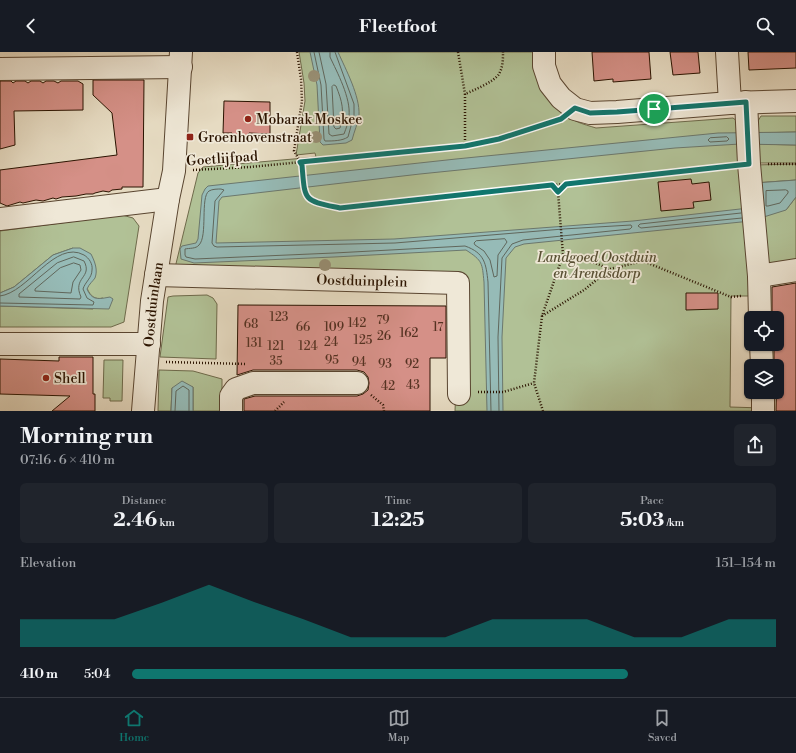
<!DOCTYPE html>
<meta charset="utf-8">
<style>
body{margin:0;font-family:"Libre Bodoni",serif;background:#20242c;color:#f1f3f6;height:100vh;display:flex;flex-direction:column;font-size:15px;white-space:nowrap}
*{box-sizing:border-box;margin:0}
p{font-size:13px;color:#9ea1a6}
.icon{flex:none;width:22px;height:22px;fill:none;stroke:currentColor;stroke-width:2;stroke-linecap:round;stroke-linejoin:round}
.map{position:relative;height:359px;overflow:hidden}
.drawer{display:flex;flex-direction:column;background:#171b24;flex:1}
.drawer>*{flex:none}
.controls{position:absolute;left:744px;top:259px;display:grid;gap:8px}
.controls a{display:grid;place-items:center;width:40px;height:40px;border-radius:6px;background:#171b24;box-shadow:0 1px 3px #0004;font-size:20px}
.pin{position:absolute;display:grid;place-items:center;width:34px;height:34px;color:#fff;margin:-17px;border:2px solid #fff;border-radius:50%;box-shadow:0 1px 4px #0007}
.round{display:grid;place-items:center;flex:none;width:42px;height:42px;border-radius:6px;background:#20242c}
.headline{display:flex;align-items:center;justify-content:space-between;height:68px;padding:0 20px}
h1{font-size:22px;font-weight:700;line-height:30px}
.figures{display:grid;grid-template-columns:repeat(3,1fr);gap:6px;height:68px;padding:4px 20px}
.figures div{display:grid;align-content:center;border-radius:6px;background:#20242c;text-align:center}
.figures b{font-size:20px;font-weight:700}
.figures small{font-size:11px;font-weight:400}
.figures p{font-size:11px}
.chart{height:112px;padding:8px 20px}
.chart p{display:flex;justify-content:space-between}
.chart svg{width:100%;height:72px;margin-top:4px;fill:#0f766e;opacity:.7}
ul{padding:0 20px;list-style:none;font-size:13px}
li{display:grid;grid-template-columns:64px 48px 1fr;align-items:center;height:30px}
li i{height:10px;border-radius:5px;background:#0f766e}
header{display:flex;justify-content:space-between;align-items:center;height:52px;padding:0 20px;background:#171b24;font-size:18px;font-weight:700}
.tabs{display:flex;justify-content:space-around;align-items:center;height:56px;border-top:1px solid #363941;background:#171b24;font-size:11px;color:#9ea1a6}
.tabs a{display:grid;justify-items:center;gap:2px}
.tabs .active{color:#0f766e}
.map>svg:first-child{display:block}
</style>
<header><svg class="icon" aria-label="back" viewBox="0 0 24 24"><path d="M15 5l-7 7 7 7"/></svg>Fleetfoot<svg class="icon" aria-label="search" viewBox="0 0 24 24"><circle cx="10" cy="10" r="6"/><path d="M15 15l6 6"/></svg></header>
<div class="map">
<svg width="796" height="359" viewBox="0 0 796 359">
<rect width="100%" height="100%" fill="#e6dbc2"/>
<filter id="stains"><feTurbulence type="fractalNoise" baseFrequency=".005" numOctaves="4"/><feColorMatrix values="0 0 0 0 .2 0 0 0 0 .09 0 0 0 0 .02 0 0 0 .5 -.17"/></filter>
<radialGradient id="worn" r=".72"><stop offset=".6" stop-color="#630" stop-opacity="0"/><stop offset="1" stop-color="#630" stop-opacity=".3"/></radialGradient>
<path fill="#b1c196" stroke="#6e6a4b" d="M299,0H535L561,60C571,69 583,72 596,76L733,66L737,69L745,115L786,158L796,145V218L759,224V244H731L730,355L763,356V359H455L460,229L174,220L198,121L203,115L316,105L315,101L296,103L305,49L304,31Z
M761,64H796V80L758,81V69Z
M755,92L796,93V111H755Z
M796,112V128L755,131L754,113Z
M122,163L133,166L139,174L124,270L111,275H0V254L93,257L103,246C95,248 90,244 87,236L90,231L73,196L53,203L14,235L0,241V179Z
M207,243L213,246L217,252L216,307L160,305L168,245L173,244Z
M104,308H123L122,349H110V346H103Z
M159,318L193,319L222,327V359H193V335L172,336L171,359H158Z"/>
<path fill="#96bbb7" stroke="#6b786e" d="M310,0H338C346,18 360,44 359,63C358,71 354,80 352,88L346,91L323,93L320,90L317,33Z
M796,80V93L740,92L675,96L420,122L222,145L219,149L216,191L394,187L633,169L749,156L755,131L796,128V145L786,158L751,169L524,192L515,195L506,206L502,285L503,359H487L484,230C482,211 483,209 466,198L334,205L194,211L181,207L180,197L182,194L196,191L198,187L202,143L205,137L208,134L456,107L718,81Z
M73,196H80L91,202C95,210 98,218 95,226C93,229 89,232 87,237C92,249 99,247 110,245L113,247L109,257L0,254V241L14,235L53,203Z
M182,329L193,335V359H171L172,336Z"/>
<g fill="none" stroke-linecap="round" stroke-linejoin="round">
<path stroke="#60675c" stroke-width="1" d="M314,0L321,33L324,87L325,89C333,89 342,89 348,85L354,63V52L335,0
M319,0L326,32L329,82L332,84L344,82C346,76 349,70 349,64C351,46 337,20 330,5V0
M334,33L336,34C342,49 345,59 340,76L336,77L334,75L332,35Z
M727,85L729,87L727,89L710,90L708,88L710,86Z
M786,138L788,139V141L780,151L768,154H766V139Z
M741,161L640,172L638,174L641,176L742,166
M505,187L507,190L498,203L497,224L494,225L490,208L484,199L475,193L474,191L476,189Z
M74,205L84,209C93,226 72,225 81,245L80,247L19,245V242L57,211Z
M74,211L80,213L81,218L73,230L71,241L35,239V237L60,216Z
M0,244C28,241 55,187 84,203C89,206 93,212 92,218C92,226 85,230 83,237L87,246L94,250L93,253L0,251
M175,359L176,339L183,334L189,338V359
M491,359L488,230C486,212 485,201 465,194L334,201L195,207L186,205L185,203V197C189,196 196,197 199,193C208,184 200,145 209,139C212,137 218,137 221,137L224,138L215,149L212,191L214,194L217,195L395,191L563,177L631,173L632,175L630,177L523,188L512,192L502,206L498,285L499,359"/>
</g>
<path fill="#d59087" stroke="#2a1300" d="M592,0H649L651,27L613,30V27L594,29Z
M670,0H698L700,21L673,23Z
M748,0H796V16L749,18Z
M93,28H144L143,135H122V137L112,138L109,140L103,139L95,141L93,142H86L76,144L62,145L56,147L53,146L43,149L36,148L23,151L20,150L7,154L0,151V118L117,103L112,61L93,43Z
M0,29H11L13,31L16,29H25L28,31L31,29H40L43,31L46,29H54L58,31L61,29H78L83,32V58L14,59L15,93L0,97Z
M224,49L270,50V82L249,81V84L232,83V81H223Z
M691,127L692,132L709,130L711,148L693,150L694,156L661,159L658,130Z
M796,231V359H776L777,314H774V292H777V266H772V235Z
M686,241H718V257L686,258Z
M238,253L446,254V306H430V359H244V347L255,344H357L363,342L368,338L369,331L368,325L364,320L357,318H253L237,323Z
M59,305H93V342H95V359H52L70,344L0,342V307L59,309Z"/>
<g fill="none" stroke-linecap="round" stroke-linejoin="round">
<g stroke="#594530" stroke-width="24">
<g id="minor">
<path d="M544,0V14L550,32L561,46L575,57L590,61L617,60L730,51L796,49"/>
<path d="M727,0L730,51"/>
<path d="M0,17L181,15"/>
<path d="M746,50L749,112L759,224L760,266"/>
<path d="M0,167L168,147"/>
<path id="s1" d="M156,223L458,231L459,342"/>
<path d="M759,224L796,218"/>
<path d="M0,292H149"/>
<path d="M761,292L762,314"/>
<path d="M763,340V359"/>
<path id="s2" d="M143,359L152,249L168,147L174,119L181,0"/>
<path d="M231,359V344L236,337L253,331H357"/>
</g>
</g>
<path stroke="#2a1300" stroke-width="2.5" stroke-dasharray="1 2" stroke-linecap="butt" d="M297,0L301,27L302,49L294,99L302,113L304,140L309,147L315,151L340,156L731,114
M458,0L465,42
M465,94V42C474,38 494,30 499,22C503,15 503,7 503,0
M768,112H796
M193,118L250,115L465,94L499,87L559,68
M565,132L558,140L563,203L595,211L610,217L643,209L731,245L741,244
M542,264L584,238L610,217
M166,310L247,312
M478,340H503L534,331
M371,343L383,353L384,359
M275,359L284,350
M543,359L534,331L542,264L563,203"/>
<use href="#minor" stroke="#efe8d7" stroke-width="22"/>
</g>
<g fill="#988f74">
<circle cx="314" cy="24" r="6"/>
<circle cx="316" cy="85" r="6"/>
<circle cx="325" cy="213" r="6"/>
</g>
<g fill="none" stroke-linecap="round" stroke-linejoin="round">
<g stroke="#fff" stroke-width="8">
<path id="route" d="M746,50L749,112L566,132L558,140L552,133L340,156C303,148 305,150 302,113L300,110L465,94L499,87L561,67L575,56L590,61L617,60Z"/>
</g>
<use href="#route" stroke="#0f766e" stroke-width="5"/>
</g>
<g fill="#8f2418" stroke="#efe8d7" stroke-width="1.5">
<circle cx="248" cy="67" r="4"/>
<rect x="186" y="81" width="8" height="8" rx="2"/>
<circle cx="46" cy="326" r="4"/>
</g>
<g text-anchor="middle" stroke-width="3.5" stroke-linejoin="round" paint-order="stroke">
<g font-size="12" fill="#553222">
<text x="279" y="269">123</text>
<text x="383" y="272">79</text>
<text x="357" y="275">142</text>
<text x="251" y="276">68</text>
<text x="303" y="279">66</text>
<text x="334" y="279">109</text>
<text x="438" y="279">17</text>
<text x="409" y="285">162</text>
<text x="384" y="288">26</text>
<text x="363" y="292">125</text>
<text x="331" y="294">24</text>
<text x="254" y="295">131</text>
<text x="276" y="298">121</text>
<text x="308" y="298">124</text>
<text x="332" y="312">95</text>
<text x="276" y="313">35</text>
<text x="359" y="314">94</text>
<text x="385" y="316">93</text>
<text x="412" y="316">92</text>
<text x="413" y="337">43</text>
<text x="388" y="338">42</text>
</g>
<g font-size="14" fill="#2a1300" stroke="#efe8d7" text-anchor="start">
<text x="256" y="72">Mobarak Moskee</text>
<text x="198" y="90">Groenhovenstraat</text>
<text x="54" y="331">Shell</text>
</g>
<g font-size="14" fill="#2a1300" stroke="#efe8d7">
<text transform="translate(222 106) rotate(-4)" y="5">Goetlijfpad</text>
<text dy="5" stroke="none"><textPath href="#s1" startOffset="206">Oostduinplein</textPath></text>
<text dy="5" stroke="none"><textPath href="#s2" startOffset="107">Oostduinlaan</textPath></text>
</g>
<g font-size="14" font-style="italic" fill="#595034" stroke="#efe8d7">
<text x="597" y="210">Landgoed Oostduin<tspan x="597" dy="16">en Arendsdorp</tspan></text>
</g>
</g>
<rect width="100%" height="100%" filter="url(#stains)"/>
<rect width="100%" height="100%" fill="url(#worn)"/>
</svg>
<div class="controls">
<a><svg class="icon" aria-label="locate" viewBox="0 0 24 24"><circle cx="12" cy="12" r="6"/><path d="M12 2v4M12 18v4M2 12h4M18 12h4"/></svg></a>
<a><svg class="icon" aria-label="layers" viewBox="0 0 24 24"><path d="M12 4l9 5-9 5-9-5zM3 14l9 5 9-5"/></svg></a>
</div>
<div class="pin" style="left:654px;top:57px;background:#1e9e55"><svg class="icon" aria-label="arrive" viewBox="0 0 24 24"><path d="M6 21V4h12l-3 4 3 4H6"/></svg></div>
</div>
<section class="drawer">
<div class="headline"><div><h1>Morning run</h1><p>07:16 · 6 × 410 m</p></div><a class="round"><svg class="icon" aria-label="share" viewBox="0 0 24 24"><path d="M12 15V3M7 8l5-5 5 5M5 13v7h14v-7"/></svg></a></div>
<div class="figures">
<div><p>Distance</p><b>2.46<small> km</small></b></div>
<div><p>Time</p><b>12:25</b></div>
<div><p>Pace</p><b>5:03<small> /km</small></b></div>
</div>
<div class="chart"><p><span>Elevation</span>151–154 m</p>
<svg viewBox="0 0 160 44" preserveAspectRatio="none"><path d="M0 44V27L10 27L20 27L30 17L40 6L50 17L60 27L70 38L80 38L90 38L100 27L110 27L120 27L130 38L140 38L150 27L160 27V44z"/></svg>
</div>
<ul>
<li><b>410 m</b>5:04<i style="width:77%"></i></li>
</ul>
</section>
<nav class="tabs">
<a class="active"><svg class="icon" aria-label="home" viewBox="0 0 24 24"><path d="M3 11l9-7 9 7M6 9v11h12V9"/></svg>Home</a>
<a><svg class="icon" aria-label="map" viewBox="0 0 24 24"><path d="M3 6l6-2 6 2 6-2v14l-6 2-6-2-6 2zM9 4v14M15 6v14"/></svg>Map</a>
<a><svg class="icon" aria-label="saved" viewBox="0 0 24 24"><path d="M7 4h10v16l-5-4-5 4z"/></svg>Saved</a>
</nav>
